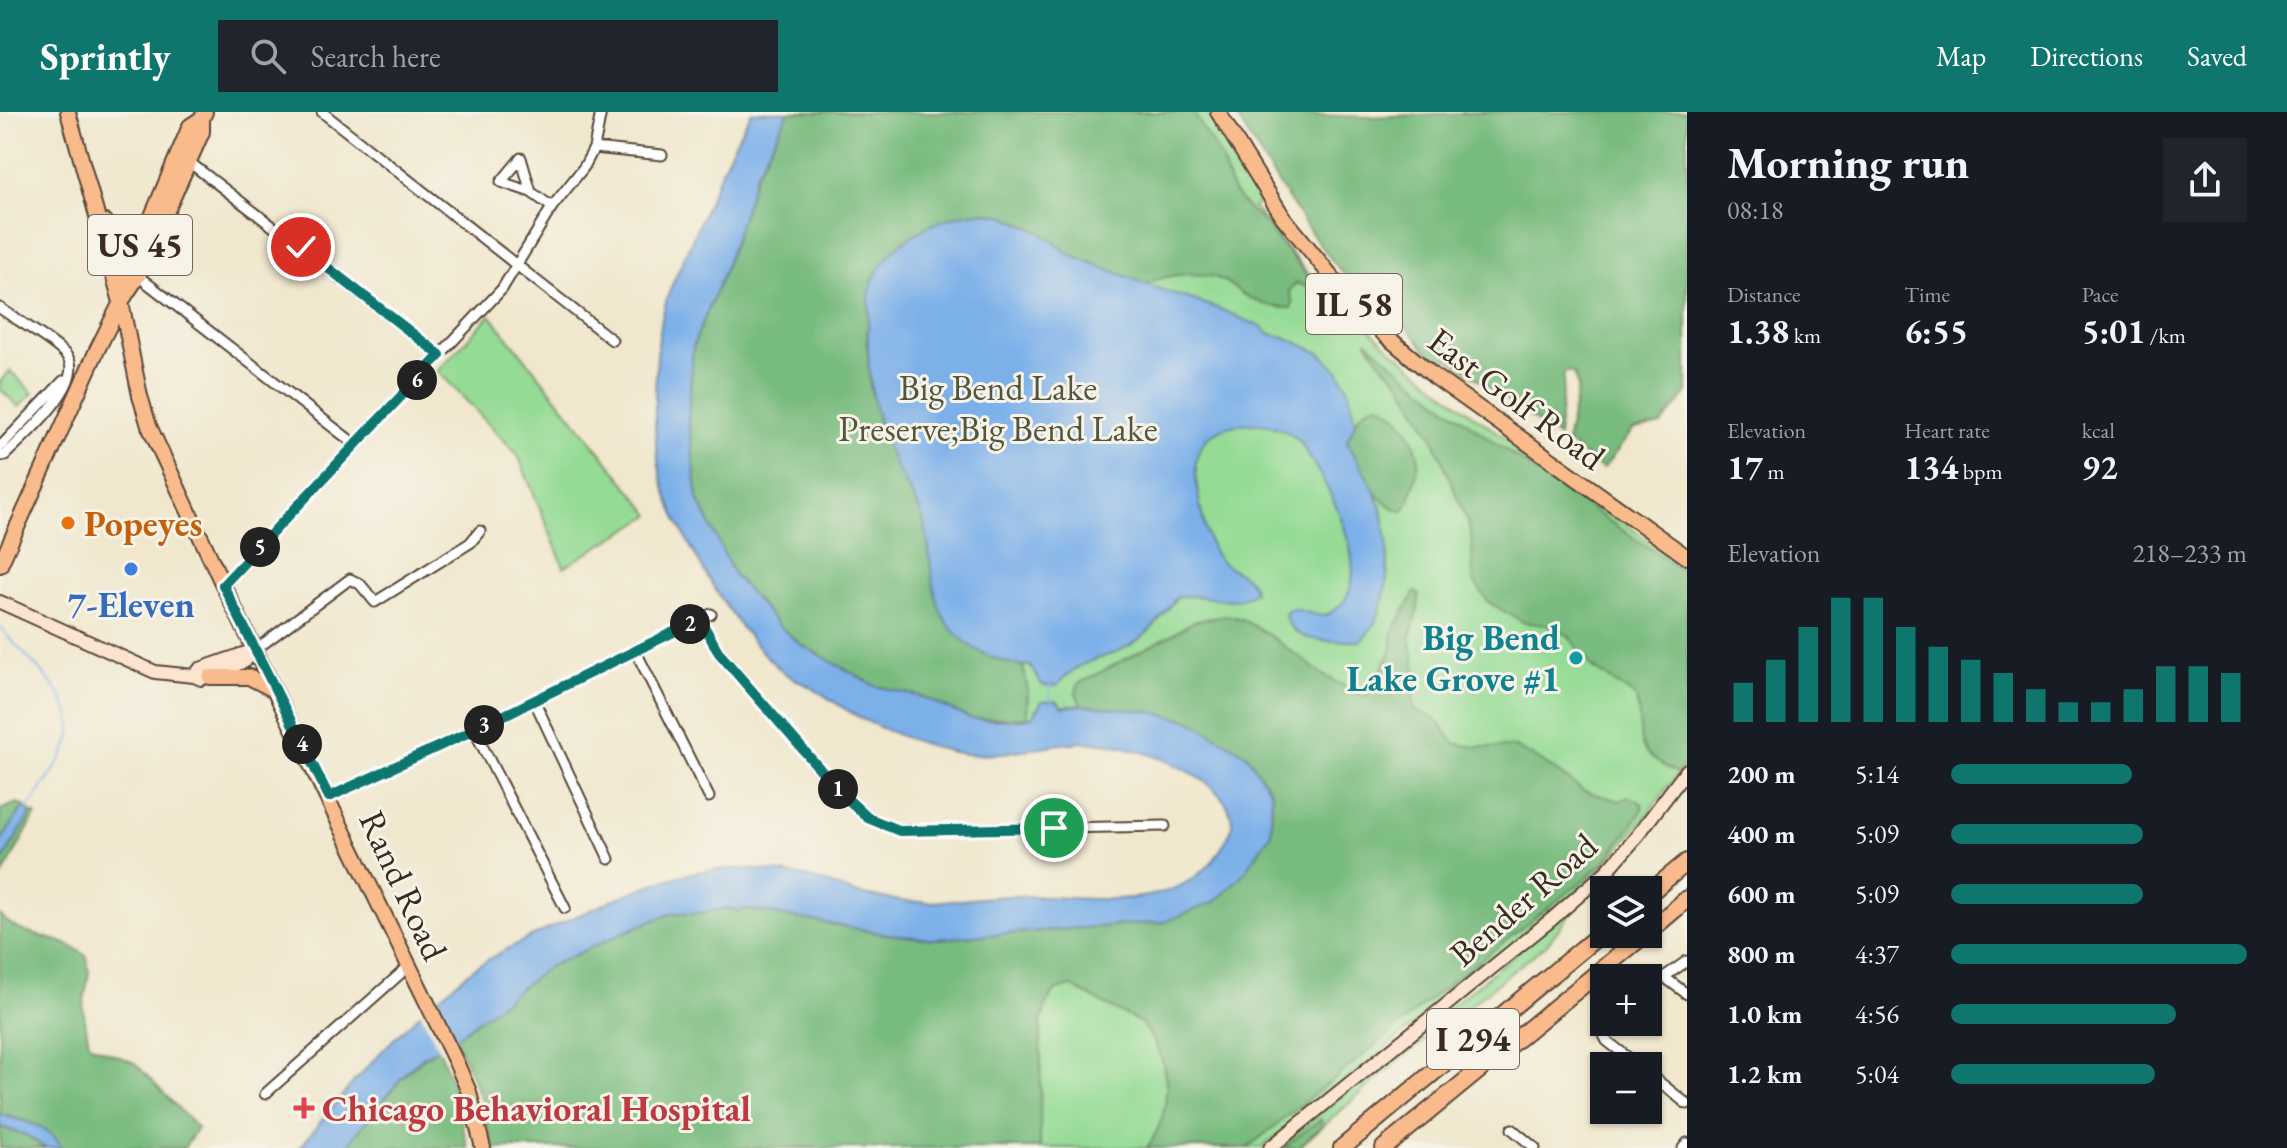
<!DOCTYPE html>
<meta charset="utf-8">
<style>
body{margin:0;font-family:"EB Garamond",serif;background:#20242c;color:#f1f3f6;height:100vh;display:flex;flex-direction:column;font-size:30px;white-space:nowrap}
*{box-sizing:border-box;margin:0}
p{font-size:26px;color:#9ea1a6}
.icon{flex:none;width:44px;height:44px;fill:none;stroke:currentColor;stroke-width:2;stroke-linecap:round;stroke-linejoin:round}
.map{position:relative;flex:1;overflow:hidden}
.details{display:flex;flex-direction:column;background:#171b24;width:600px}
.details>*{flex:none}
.tools{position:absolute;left:1590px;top:764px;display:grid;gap:16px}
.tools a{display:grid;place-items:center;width:72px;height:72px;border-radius:0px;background:#171b24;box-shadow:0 2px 6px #0004;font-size:40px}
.pin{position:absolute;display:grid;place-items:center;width:68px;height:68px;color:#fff;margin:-34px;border:4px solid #fff;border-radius:50%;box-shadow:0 2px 8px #0007}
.km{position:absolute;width:40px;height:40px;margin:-20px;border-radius:50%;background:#222;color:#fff;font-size:22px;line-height:40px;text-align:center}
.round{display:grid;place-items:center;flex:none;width:84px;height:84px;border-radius:0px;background:#20242c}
.head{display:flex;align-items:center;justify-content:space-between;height:136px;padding:0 40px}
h1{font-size:44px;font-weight:700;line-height:60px}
.figures{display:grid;grid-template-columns:repeat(3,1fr);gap:12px;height:136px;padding:8px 40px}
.figures div{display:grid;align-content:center}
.figures b{font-size:34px;font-weight:700}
.figures small{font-size:22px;font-weight:400}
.figures p{font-size:22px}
.chart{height:224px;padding:16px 40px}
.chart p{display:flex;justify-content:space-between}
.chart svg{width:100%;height:144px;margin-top:8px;stroke:#0f766e;stroke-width:6}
ul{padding:0 40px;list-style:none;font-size:26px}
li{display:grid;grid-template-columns:128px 96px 1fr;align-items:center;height:60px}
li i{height:20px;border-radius:10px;background:#0f766e}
header{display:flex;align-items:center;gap:48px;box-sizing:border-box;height:112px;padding:0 40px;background:#0f766e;color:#fff}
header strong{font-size:38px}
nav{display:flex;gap:44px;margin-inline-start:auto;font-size:28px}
.search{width:560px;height:72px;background:#20242c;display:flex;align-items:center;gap:20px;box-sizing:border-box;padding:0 28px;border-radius:0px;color:#9ea1a6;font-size:30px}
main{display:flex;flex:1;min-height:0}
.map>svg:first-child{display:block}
</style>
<header>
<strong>Sprintly</strong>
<div class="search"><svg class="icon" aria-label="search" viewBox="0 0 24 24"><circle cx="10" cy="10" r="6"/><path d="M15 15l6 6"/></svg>Search here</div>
<nav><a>Map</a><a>Directions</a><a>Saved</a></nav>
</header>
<main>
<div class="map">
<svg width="1687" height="1036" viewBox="0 0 1687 1036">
<rect width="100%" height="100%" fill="#f7f3e8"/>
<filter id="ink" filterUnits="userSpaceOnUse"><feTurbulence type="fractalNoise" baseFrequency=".0125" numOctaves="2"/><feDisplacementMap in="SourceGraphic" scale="16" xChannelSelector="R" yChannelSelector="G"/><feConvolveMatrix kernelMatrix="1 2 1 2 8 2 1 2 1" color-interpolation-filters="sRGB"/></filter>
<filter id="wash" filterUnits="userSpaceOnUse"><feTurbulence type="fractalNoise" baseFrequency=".006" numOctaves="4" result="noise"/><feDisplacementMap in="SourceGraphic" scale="32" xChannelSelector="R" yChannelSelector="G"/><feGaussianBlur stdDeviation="1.8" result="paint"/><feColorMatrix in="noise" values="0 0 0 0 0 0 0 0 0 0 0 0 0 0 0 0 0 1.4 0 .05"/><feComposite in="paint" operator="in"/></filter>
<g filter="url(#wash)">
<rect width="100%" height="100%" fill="#f0e7cd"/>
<path fill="#95db95" stroke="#68825a" stroke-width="2" d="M789,0H1206L1263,88L1253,95L1335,195L1353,201L1388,235L1469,300L1687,456V649L1643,708L1603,755L1568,788L1262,1036H493L482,988L455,926L887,822L1164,810L1272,682L1081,593L1037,596L1033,604L1016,608L693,233Z
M490,203L651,403L564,455L518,343L438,259Z
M10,259L33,281L19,295L0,277V270Z
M1580,789L1547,832L1385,960L1298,1036H1278Z"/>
<path fill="#78bb7e" stroke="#5a724e" stroke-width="2" d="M789,0H1193L1221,46L1232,78L1246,95L1262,108L1318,177L1314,178L1297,171L1289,179L1293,191L1291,196C1273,197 1257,191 1242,182C1235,177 1228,170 1220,167C1195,159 1169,162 1145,172L1069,142L1042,121L1005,104L983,100L870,177L867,232L870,274L888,338L924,407L940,495L944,506L1017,553L1023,554L1028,578L1027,605L971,607L923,585L875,574L800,532L778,513L734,463L698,387L688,306L693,233L726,154L756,62Z
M1237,0L1369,5L1487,0H1687V281L1661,313L1633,318L1603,357L1566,330L1578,276L1574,261L1567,259L1564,262L1558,325L1448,246C1425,249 1420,226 1406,215C1401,211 1394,212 1389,208C1324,152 1280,75 1235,2Z
M1366,228C1464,317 1579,387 1687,462V649L1678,661C1627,637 1646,631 1636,585L1592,555L1567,522L1546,513L1523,510L1488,490L1473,468L1472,430L1468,411L1432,324L1401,271L1380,249Z
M1380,292C1399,301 1413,321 1418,343C1421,353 1410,389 1404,399C1377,397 1357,350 1347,329C1354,313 1360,293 1380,292Z
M1415,480L1419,482L1418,497L1410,526L1417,564L1413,580L1414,598C1443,607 1437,611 1454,631L1475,635H1515L1540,648L1584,679L1620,689L1627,685L1638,688L1643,693L1640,702L1605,749L1579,772L1434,884L1358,948L1247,1036H1147C1175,995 1172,948 1141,911L1070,874L1055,879L1047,891L1041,910L1040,1036H493L482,988L455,926L548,855L638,814L673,801H698L729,796L738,799L746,797L887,822L934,827L1164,810L1271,721L1272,681L1247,643L1109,597L1081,593L1076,581L1078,572L1175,521L1192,510L1227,503L1241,507L1265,520L1325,564L1364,585L1370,580L1391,540L1393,519Z
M17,691L24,694L0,731V698Z
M31,701L36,702L0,768V753Z
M0,803C22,829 59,820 87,845L89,860L83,896L89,932L135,951L197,1016L184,1036H61C53,1013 21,1009 0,1002Z
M439,936L452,972L468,1036H345C373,1001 399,958 439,936Z
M1321,1007L1322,1014L1298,1036H1283Z
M0,1015L26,1023L46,1036H0Z"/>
<path fill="#7cb0e9" stroke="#5c6d84" stroke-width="2" d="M752,0H789L756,62L726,154L693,234L688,306L698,387L734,463L778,513L800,532L875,574L923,585L971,607L1016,608L1033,605L1042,589L1056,588L1063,595L1081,593L1147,599L1192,609L1247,643L1272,682L1271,721L1245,760L1215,790L1164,810L934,827L887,822L746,797L738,799L729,796L698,801H673L638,814L548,855L455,926L423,945L407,959L345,1036H300C343,980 387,929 442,883C453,874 464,863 476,855C509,834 547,817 584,801C621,784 657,768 697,760C732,754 771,758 806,765C824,769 841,777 859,782C872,785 888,787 902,789C938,793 975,785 1011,784C1078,782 1172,807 1217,743C1222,735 1231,723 1232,714C1235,666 1139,635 1102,631C1051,625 999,652 949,639C919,631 884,619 857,604C841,595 826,584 810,575C801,569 790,566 782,559C752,533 727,498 707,464C689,432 670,400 661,364C651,322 654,232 666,190C671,172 680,156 687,139C708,92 725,45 752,0Z
M983,100L1005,104L1042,121L1069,142L1151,174L1217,196L1262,215L1270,222L1285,225L1320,241L1338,258L1348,276L1356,310L1347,329C1355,345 1365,361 1374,377C1393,417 1396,499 1360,529C1335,528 1293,535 1285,503L1289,497C1304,496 1315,508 1330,501C1382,473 1331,379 1310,346C1306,340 1302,330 1296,326C1270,303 1207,306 1197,344C1192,363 1205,429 1217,445C1228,460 1253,461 1254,480C1233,497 1202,479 1177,485C1163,502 1153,519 1134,531C1105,550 1079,544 1057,574L1042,573L1030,554C1001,553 968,538 950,515C928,486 933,444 924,410C919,389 897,362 889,340C871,295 865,250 869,202C869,195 868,186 870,178C882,131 939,102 983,100Z
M24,694L31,701L0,753V731Z
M0,1002C21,1010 53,1012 61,1036H46L26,1023L0,1015Z"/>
<path fill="#f0e7cd" d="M435,884L457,929L440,940L419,897Z"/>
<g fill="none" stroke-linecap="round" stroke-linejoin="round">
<path stroke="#7cb0e9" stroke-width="2" d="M0,515C22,544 82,587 70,627C62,651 42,675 28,697
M1050,573V588"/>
</g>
</g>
<g filter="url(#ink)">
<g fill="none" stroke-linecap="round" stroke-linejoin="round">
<g stroke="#564638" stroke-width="13">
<path id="street" d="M322,0L612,228
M594,36L662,43
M189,50L440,243
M531,80L521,46L501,70L531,80L552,95
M138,164L356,333
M0,196C18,209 52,228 66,243C89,269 22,326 5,343L0,344
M0,335L63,269
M223,473L502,177L552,95L584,55L594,36L601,0
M700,507L719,541L840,680L868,706L900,719L1165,714
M255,538L350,467L360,472L375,490L470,431L480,419
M635,538L709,685
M534,588L609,747
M474,618L565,796
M329,685L474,618L711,502
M1664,865L1687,882
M1648,868L1654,865H1664L1687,849
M1609,910L1602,920L1607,929L1639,954
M1648,961L1687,992
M265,982L408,855
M1512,1017L1535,1036
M1683,1036L1687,1031"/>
</g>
<g stroke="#564638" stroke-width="16">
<path id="secondary" d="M0,490L155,560L194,564L201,567L245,549L255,538
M194,564L200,557L255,538
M1270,1036L1552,807L1608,758L1634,728L1687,658"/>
</g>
<g stroke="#564638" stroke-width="18">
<path id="primary" d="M68,0L121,190L140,284L149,314L223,473L456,950L469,980L483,1036
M1218,0L1283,105L1349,186L1385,223L1435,265L1687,445
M105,110L113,123L123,133L133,132L143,126
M124,178L128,161L190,14L202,6
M0,453L98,236L121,190L138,164L202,20V6L205,0
M210,565H249L274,578"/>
</g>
<g stroke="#564638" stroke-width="20">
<path id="highway" d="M1648,782L1687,750
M1648,820L1687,787
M1342,1036L1604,819
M1384,1036L1645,822"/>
</g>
<use href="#street" stroke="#fff" stroke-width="9"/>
<use href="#secondary" stroke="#fde4d1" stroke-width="12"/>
<use href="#primary" stroke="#fabb8c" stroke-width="14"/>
<use href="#highway" stroke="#fabb8c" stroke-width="16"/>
</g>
</g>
<g fill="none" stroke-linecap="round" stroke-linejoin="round" filter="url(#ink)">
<g stroke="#fff" stroke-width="16">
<path id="route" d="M301,135L440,243L223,473L329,685L474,618L700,507L719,541L840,680L868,706L900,719L1054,716"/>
</g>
<use href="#route" stroke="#0f766e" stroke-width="10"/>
</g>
<circle fill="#e8710a" stroke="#f7f3e8" stroke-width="3" cx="68" cy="411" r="8"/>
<circle fill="#3f7fe0" stroke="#f7f3e8" stroke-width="3" cx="131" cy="457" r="8"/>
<circle fill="#0f9aa8" stroke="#f7f3e8" stroke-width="3" cx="1576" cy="546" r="8"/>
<path fill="#e0444e" stroke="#f7f3e8" stroke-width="3" d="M300 984h8v8h8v8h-8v8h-8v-8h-8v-8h8z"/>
<g text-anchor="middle" stroke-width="6" stroke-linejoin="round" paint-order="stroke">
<g fill="#f7f3e8" stroke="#73665b" stroke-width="2">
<rect x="88" y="103" width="104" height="60" rx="6"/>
<rect x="1306" y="162" width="96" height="60" rx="6"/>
<rect x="1427" y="897" width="92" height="60" rx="6"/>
</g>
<g font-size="34" font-weight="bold" fill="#3b2a1e">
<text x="140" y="145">US 45</text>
<text x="1354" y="204">IL 58</text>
<text x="1473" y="939">I 294</text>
</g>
<g font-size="36" fill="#52563c" stroke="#f7f3e8">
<text x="998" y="288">Big Bend Lake<tspan x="998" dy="41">Preserve;Big Bend Lake</tspan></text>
</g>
<g font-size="36" fill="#3b2a1e" stroke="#f7f3e8">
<text transform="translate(1517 286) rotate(37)" y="13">East Golf Road</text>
<text transform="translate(404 773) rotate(65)" y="13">Rand Road</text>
<text transform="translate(1523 787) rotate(-41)" y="13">Bender Road</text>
</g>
<g font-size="36" font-weight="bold" fill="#c56008" stroke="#f7f3e8" text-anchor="start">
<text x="84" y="424">Popeyes</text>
</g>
<g font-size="36" font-weight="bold" fill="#366cbe" stroke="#f7f3e8">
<text x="131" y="505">7-Eleven</text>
</g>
<g font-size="36" font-weight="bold" fill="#0d838f" stroke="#f7f3e8" text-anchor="end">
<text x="1560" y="538">Big Bend<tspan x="1560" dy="41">Lake Grove #1</tspan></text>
</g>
<g font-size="36" font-weight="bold" fill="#be3a42" stroke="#f7f3e8" text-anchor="start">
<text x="322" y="1009">Chicago Behavioral Hospital</text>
</g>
</g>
</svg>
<div class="tools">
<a><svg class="icon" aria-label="layers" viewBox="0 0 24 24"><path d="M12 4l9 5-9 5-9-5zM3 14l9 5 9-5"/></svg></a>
<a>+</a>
<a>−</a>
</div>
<div class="pin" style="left:1054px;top:716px;background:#1e9e55"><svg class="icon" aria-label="arrive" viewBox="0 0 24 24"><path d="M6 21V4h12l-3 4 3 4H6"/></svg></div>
<div class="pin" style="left:301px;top:135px;background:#d93025"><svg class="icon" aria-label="check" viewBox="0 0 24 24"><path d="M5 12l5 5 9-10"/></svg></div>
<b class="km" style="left:838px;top:677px">1</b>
<b class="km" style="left:690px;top:512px">2</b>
<b class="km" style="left:484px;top:613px">3</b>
<b class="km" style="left:302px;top:632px">4</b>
<b class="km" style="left:260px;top:435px">5</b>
<b class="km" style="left:417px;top:268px">6</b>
</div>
<section class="details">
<div class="head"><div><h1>Morning run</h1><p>08:18</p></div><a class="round"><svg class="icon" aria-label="share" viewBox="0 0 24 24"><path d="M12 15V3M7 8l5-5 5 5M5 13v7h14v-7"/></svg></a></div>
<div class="figures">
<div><p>Distance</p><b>1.38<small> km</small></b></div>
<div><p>Time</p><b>6:55</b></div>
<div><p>Pace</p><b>5:01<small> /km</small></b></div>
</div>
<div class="figures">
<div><p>Elevation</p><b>17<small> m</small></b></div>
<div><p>Heart rate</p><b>134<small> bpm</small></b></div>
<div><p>kcal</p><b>92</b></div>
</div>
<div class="chart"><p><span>Elevation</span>218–233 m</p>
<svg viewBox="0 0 160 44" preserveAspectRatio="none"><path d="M5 44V32M15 44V25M25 44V15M35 44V6M45 44V6M55 44V15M65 44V21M75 44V25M85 44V29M95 44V34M105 44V38M115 44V38M125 44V34M135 44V27M145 44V27M155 44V29"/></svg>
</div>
<ul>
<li><b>200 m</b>5:14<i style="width:61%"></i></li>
<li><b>400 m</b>5:09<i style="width:65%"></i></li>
<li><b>600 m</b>5:09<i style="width:65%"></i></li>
<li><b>800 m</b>4:37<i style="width:100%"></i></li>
<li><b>1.0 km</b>4:56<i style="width:76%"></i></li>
<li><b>1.2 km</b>5:04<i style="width:69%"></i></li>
</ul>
</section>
</main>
